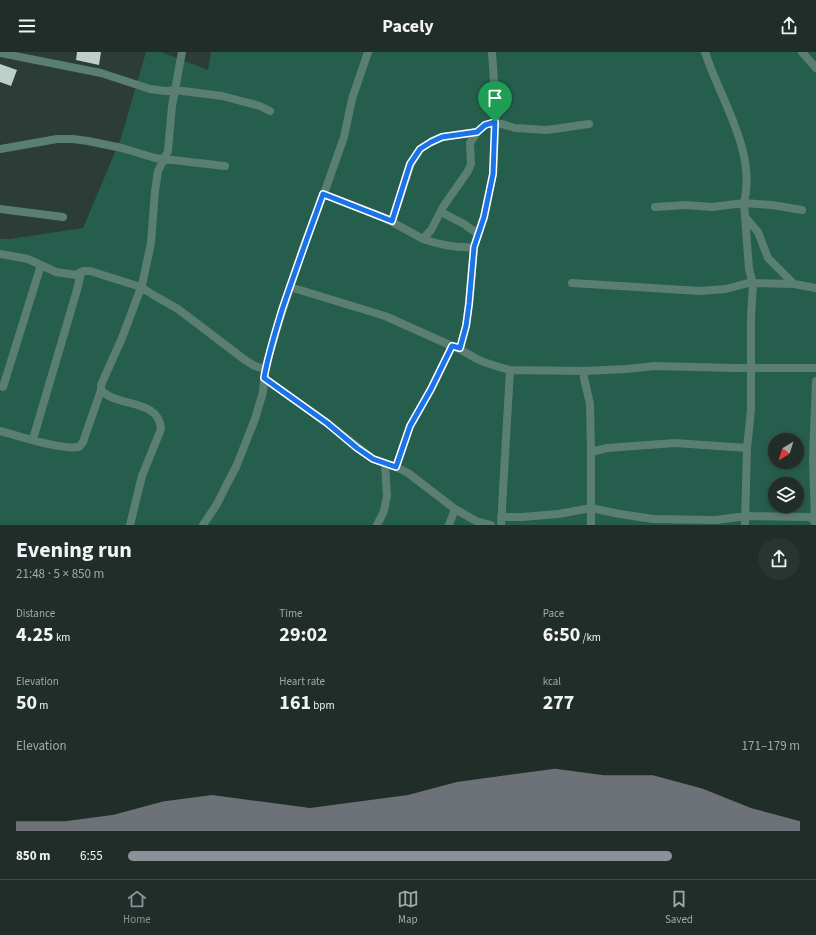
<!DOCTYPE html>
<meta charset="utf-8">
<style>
body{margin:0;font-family:"Source Sans 3",sans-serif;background:#293530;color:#f1f3f6;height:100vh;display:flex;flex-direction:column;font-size:15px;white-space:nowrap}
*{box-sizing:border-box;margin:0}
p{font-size:13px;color:#a2a8a8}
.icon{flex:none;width:22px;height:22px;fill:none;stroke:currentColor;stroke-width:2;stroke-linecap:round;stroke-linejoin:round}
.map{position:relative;height:473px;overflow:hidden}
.panel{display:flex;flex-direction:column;background:#212d28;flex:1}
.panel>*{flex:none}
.needle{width:26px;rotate:218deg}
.tools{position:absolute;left:768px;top:381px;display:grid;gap:8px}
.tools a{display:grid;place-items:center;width:36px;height:36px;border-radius:50%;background:#212d28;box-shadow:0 2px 6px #0003,0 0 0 1px #3e4945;font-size:20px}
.pin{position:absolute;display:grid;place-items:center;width:34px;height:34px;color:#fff;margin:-41px -17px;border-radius:50% 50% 50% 0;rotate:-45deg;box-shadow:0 0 4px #0007}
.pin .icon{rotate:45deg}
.round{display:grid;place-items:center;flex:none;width:42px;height:42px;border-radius:21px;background:#293530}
.overview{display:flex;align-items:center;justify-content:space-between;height:68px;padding:0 16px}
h1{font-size:22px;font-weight:700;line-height:30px}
.metrics{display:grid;grid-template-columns:repeat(3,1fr);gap:6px;height:68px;padding:4px 16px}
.metrics div{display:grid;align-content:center}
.metrics b{font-size:20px;font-weight:700}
.metrics small{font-size:11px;font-weight:400}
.metrics p{font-size:11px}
.chart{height:112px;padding:8px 16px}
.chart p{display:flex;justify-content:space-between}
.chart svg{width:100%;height:72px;margin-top:4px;fill:#8c9099;opacity:.7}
ul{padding:0 16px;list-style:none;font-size:13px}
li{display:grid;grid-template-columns:64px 48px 1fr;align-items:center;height:30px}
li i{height:10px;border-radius:5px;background:#8c9099}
header{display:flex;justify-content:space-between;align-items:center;height:52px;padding:0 16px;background:#212d28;font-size:18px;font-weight:700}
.menu{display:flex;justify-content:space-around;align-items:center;height:56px;border-top:1px solid #3e4945;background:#212d28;font-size:11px;color:#a2a8a8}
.menu a{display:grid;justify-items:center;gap:2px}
.menu .current{color:#8c9099}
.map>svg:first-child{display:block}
</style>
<header><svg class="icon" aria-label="menu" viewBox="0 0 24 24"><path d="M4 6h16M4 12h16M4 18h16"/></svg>Pacely<svg class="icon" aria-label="share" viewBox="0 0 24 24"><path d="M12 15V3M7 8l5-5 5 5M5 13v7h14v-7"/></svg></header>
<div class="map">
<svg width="816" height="473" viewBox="0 0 816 473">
<rect width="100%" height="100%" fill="#2c3c36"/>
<path fill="#255e4d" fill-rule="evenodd" d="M146,0H161L208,18L211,0H816V473H0V187H10L83,176L121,86ZM775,388H797V410H775ZM775,432H797V454H775Z"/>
<path fill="#bccfc8" d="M77,0H101L99,13L76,8Z
M0,12L17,18L11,34L0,30Z"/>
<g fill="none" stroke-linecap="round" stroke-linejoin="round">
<path stroke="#5b7e72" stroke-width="8" d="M705,0C720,47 757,100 744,151L749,217L753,232L751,265V358L747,396L745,473
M802,0L816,16
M0,1L101,21L150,37L166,39L175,38L222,44L260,54L270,59
M0,97L57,87H73L88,89L122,96L155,106L225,114
M323,142L381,164L423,187L431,178L443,155L468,119L471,112L470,91L477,80L485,73L495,70L515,76L547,78L589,72
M655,155L686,153L712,155L744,151L772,153L802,158
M0,157L63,165
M441,160L464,172L478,182
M746,166L758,180L768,206L794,232
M392,169L411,112L420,97L431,90L442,85L477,80
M423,187C440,193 456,196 474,195
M0,202L28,207L56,220L76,223L83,219H90L141,235L155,244L178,257L245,308L255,314L265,317
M572,231L700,239L726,237L748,231L794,232L816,236
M290,235L385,264L452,294C461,297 468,302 477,307C487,312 499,315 510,318L501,473
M460,297L466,274L469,252L474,195L484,165L493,122L496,60L492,0
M510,318L584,319
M264,326L327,371L373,407L396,415L408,421L455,457L476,469L491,473
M3,335L41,213
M0,379C20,384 60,398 79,395L83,390L101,338
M33,387L77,238L81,221
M591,400L607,396L675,391L747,396
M396,415L410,374L431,337L452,294
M501,465H522L558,462L591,456L620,462L653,467L716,468L746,464L808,465L812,466L816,472
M815,469L813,406L816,329
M130,473L142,424L161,377C159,346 117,356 101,338V333L122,286L142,233L151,191L155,139L158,119L168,99L172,54L182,0
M203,473L217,452L228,430L236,415L255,367L263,340L265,317L278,273L304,193L326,136L344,85L352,47L368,0
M377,473L384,459L387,444L385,412
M449,473L455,457
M591,473V400L590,352L584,326V319L627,317L654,314L734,316H816"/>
</g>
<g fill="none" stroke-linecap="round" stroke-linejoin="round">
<g stroke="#fff" stroke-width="8">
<path id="route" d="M495,70L493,122L484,165L474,195L469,252L466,274L460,296L452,294L431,337L410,374L396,415L373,407L357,396L327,371L264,326C268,303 275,281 282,258C295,219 309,181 323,142L392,169L410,112L420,97L431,90L442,85L477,80L485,73Z"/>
</g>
<use href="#route" stroke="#1a73e8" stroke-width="5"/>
</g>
</svg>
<div class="tools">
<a><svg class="needle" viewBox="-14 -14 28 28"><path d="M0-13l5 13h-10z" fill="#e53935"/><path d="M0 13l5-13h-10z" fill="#a2a8a8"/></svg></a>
<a><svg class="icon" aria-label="layers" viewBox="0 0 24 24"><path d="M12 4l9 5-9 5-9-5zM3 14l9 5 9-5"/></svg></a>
</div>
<div class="pin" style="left:495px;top:70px;background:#1e9e55"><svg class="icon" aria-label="arrive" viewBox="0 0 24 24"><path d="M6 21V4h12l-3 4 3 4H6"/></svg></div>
</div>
<section class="panel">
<div class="overview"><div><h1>Evening run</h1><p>21:48 · 5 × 850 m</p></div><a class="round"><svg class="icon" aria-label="share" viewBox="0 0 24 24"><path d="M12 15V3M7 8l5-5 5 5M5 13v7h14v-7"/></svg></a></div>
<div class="metrics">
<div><p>Distance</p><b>4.25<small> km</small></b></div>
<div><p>Time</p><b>29:02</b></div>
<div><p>Pace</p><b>6:50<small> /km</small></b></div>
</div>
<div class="metrics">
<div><p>Elevation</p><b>50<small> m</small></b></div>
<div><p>Heart rate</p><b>161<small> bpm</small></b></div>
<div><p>kcal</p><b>277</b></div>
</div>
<div class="chart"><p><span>Elevation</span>171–179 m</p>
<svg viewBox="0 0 160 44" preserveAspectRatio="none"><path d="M0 44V38L10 38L20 34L30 26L40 22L50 26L60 30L70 26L80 22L90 14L100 10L110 6L120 10L130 10L140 18L150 30L160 38V44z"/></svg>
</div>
<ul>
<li><b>850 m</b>6:55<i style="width:81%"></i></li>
</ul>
</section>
<nav class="menu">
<a class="current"><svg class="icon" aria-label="home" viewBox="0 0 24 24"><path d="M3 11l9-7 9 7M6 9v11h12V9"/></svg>Home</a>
<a><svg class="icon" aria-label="map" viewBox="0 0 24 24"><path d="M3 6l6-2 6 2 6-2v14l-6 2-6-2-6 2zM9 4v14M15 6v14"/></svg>Map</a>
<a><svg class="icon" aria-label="saved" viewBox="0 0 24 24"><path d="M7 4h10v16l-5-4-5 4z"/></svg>Saved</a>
</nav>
